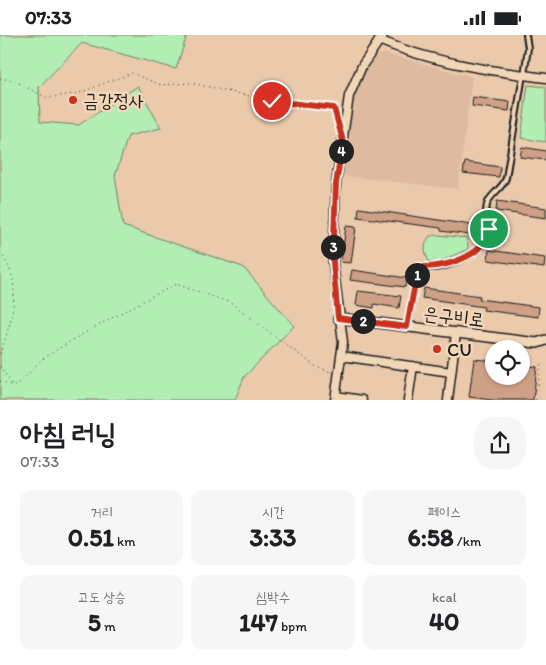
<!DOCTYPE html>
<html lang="ko">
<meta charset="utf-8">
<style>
body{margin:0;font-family:Itim,"Poor Story",sans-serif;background:#f6f6f6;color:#202124;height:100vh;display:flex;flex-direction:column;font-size:19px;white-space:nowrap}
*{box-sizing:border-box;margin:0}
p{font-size:16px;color:#757577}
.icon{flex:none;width:28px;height:28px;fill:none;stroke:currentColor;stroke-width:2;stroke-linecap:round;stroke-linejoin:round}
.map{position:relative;height:365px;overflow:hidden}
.side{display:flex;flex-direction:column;background:#fff;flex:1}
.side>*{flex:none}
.buttons{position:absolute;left:485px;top:305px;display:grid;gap:10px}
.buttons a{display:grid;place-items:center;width:45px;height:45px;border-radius:50%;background:#fff;box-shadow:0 1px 4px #0004;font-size:25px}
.pin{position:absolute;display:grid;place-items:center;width:42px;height:42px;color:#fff;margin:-21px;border:2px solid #fff;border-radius:50%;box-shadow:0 1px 5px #0007}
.km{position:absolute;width:25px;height:25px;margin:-12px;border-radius:50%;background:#222;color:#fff;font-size:14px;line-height:25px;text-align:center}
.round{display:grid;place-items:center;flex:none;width:52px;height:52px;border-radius:20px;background:#f6f6f6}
.head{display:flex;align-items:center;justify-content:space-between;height:85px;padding:0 20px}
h1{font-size:28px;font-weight:800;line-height:38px}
.stats{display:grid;grid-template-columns:repeat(3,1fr);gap:8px;height:85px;padding:5px 20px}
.stats div{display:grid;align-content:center;border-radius:12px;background:#f6f6f6;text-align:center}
.stats b{font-size:25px;font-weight:800}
.stats small{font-size:14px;font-weight:400}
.stats p{font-size:14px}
.status{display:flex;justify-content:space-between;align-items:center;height:35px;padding:0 25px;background:#fff;direction:ltr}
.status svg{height:14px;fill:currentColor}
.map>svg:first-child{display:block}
</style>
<div class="status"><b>07:33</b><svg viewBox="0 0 49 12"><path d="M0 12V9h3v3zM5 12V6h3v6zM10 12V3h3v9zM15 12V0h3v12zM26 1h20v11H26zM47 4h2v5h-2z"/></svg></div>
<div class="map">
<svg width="546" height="365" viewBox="0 0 546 365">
<rect width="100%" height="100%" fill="#ebcaac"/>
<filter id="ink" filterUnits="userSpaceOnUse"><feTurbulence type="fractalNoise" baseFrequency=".02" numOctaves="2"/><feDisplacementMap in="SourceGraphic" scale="10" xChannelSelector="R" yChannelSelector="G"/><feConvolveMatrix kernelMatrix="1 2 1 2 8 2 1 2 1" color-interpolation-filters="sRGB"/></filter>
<g filter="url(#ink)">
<path fill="#debb9e" d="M383,18L472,42L458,154L343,141L354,62L363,41L374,23Z"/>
<path fill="#b2eeb4" stroke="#678568" d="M0,0H187L176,34L82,8L39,52L40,87L79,90L138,51L161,93L128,101L115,141L123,191L243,232L294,291L244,342L235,365H0Z
M528,50L546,52V107L521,103Z
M438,200L467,203L468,214L439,227H429C424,217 423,210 430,201Z"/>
<path fill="#cea187" stroke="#1c1c1c" d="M473,62L510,67L509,76L472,71Z
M522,112L546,116V125L520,122Z
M465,127L500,132L499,142L463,138Z
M497,166L546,173V183L496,176Z
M359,173L478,191L477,201L441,196V193L358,182Z
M346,191L356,192L351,228L341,227Z
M489,215L545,223L544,233L488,225Z
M352,235L407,243L405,252L350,245Z
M424,253L480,261L479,264L539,272L538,282L483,275L484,272L422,263Z
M358,256L401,261L399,273L374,269V273L356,270Z
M474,324L494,326V341H521V330L537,332L533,365H492L469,362Z"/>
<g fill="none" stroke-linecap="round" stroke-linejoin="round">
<g stroke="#1c1c1c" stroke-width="8">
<path id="service" d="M524,40L528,13L526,0
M407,292L418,232C425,232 434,234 441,232C457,228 486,216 489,197C490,187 483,177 488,167C492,158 503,153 506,143L523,40"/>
</g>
<g stroke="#1c1c1c" stroke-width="11">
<path id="minor" d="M379,5C430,27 491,36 546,43
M341,321L451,337
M336,361L362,365
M335,365L343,307L333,228L336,149L349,61L362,31L383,0
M408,365L413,331
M448,365L456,298"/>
</g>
<g stroke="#1c1c1c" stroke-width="12">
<path id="tertiary" d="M338,283L537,308L546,305"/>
</g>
<path stroke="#1c1c1c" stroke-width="1" stroke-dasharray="1 4" stroke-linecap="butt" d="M0,43L15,46L47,63L79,58L132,38L161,50L191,48L272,66L334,73L338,87
M0,218C25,246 11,288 0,319
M0,331L13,351C29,343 32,331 47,321C89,294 132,272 176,249L231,268L316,332L331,337
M0,346L11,350
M536,365L541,326"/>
<use href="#service" stroke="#f1d7b8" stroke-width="4"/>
<use href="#minor" stroke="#f1d7b8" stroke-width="8"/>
<use href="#tertiary" stroke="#f1d7b8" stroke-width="9"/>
</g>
</g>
<g fill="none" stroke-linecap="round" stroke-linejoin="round" filter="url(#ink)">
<g stroke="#fff" stroke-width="10">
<path id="route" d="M272,66L334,73L343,106L336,149L333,228L338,283L407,292L418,232C442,233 485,223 489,194"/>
</g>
<use href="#route" stroke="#c8321e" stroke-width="6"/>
</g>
<g fill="#c8321e" stroke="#f1d7b8" stroke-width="2">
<circle cx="73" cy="65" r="5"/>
<circle cx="437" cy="314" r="5"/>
</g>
<g text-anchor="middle" stroke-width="5" stroke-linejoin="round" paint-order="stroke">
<g font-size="19" fill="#1c1c1c" stroke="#f1d7b8" text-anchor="start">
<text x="83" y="72">금강정사</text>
<text x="447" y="321">CU</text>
</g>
<g font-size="19" fill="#1c1c1c" stroke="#f1d7b8">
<text transform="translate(454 281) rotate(7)" y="7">은구비로</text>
</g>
</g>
</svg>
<div class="buttons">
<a><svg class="icon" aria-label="locate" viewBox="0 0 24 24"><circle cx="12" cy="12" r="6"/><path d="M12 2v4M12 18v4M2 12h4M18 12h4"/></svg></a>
</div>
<div class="pin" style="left:489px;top:194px;background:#1e9e55"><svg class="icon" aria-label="arrive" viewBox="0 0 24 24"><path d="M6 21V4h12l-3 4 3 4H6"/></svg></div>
<div class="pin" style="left:272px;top:66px;background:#d93025"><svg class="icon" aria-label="check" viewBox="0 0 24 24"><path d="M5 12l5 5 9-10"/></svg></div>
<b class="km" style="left:417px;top:240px">1</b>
<b class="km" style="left:363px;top:286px">2</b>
<b class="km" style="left:333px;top:212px">3</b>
<b class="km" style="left:341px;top:116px">4</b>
</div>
<section class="side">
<div class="head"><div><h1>아침 러닝</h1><p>07:33</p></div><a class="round"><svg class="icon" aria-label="share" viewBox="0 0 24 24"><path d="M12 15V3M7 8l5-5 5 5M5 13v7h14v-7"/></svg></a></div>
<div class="stats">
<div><p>거리</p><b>0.51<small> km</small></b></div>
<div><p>시간</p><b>3:33</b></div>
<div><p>페이스</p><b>6:58<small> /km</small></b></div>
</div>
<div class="stats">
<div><p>고도 상승</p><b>5<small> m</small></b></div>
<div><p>심박수</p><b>147<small> bpm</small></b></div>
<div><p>kcal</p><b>40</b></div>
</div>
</section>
